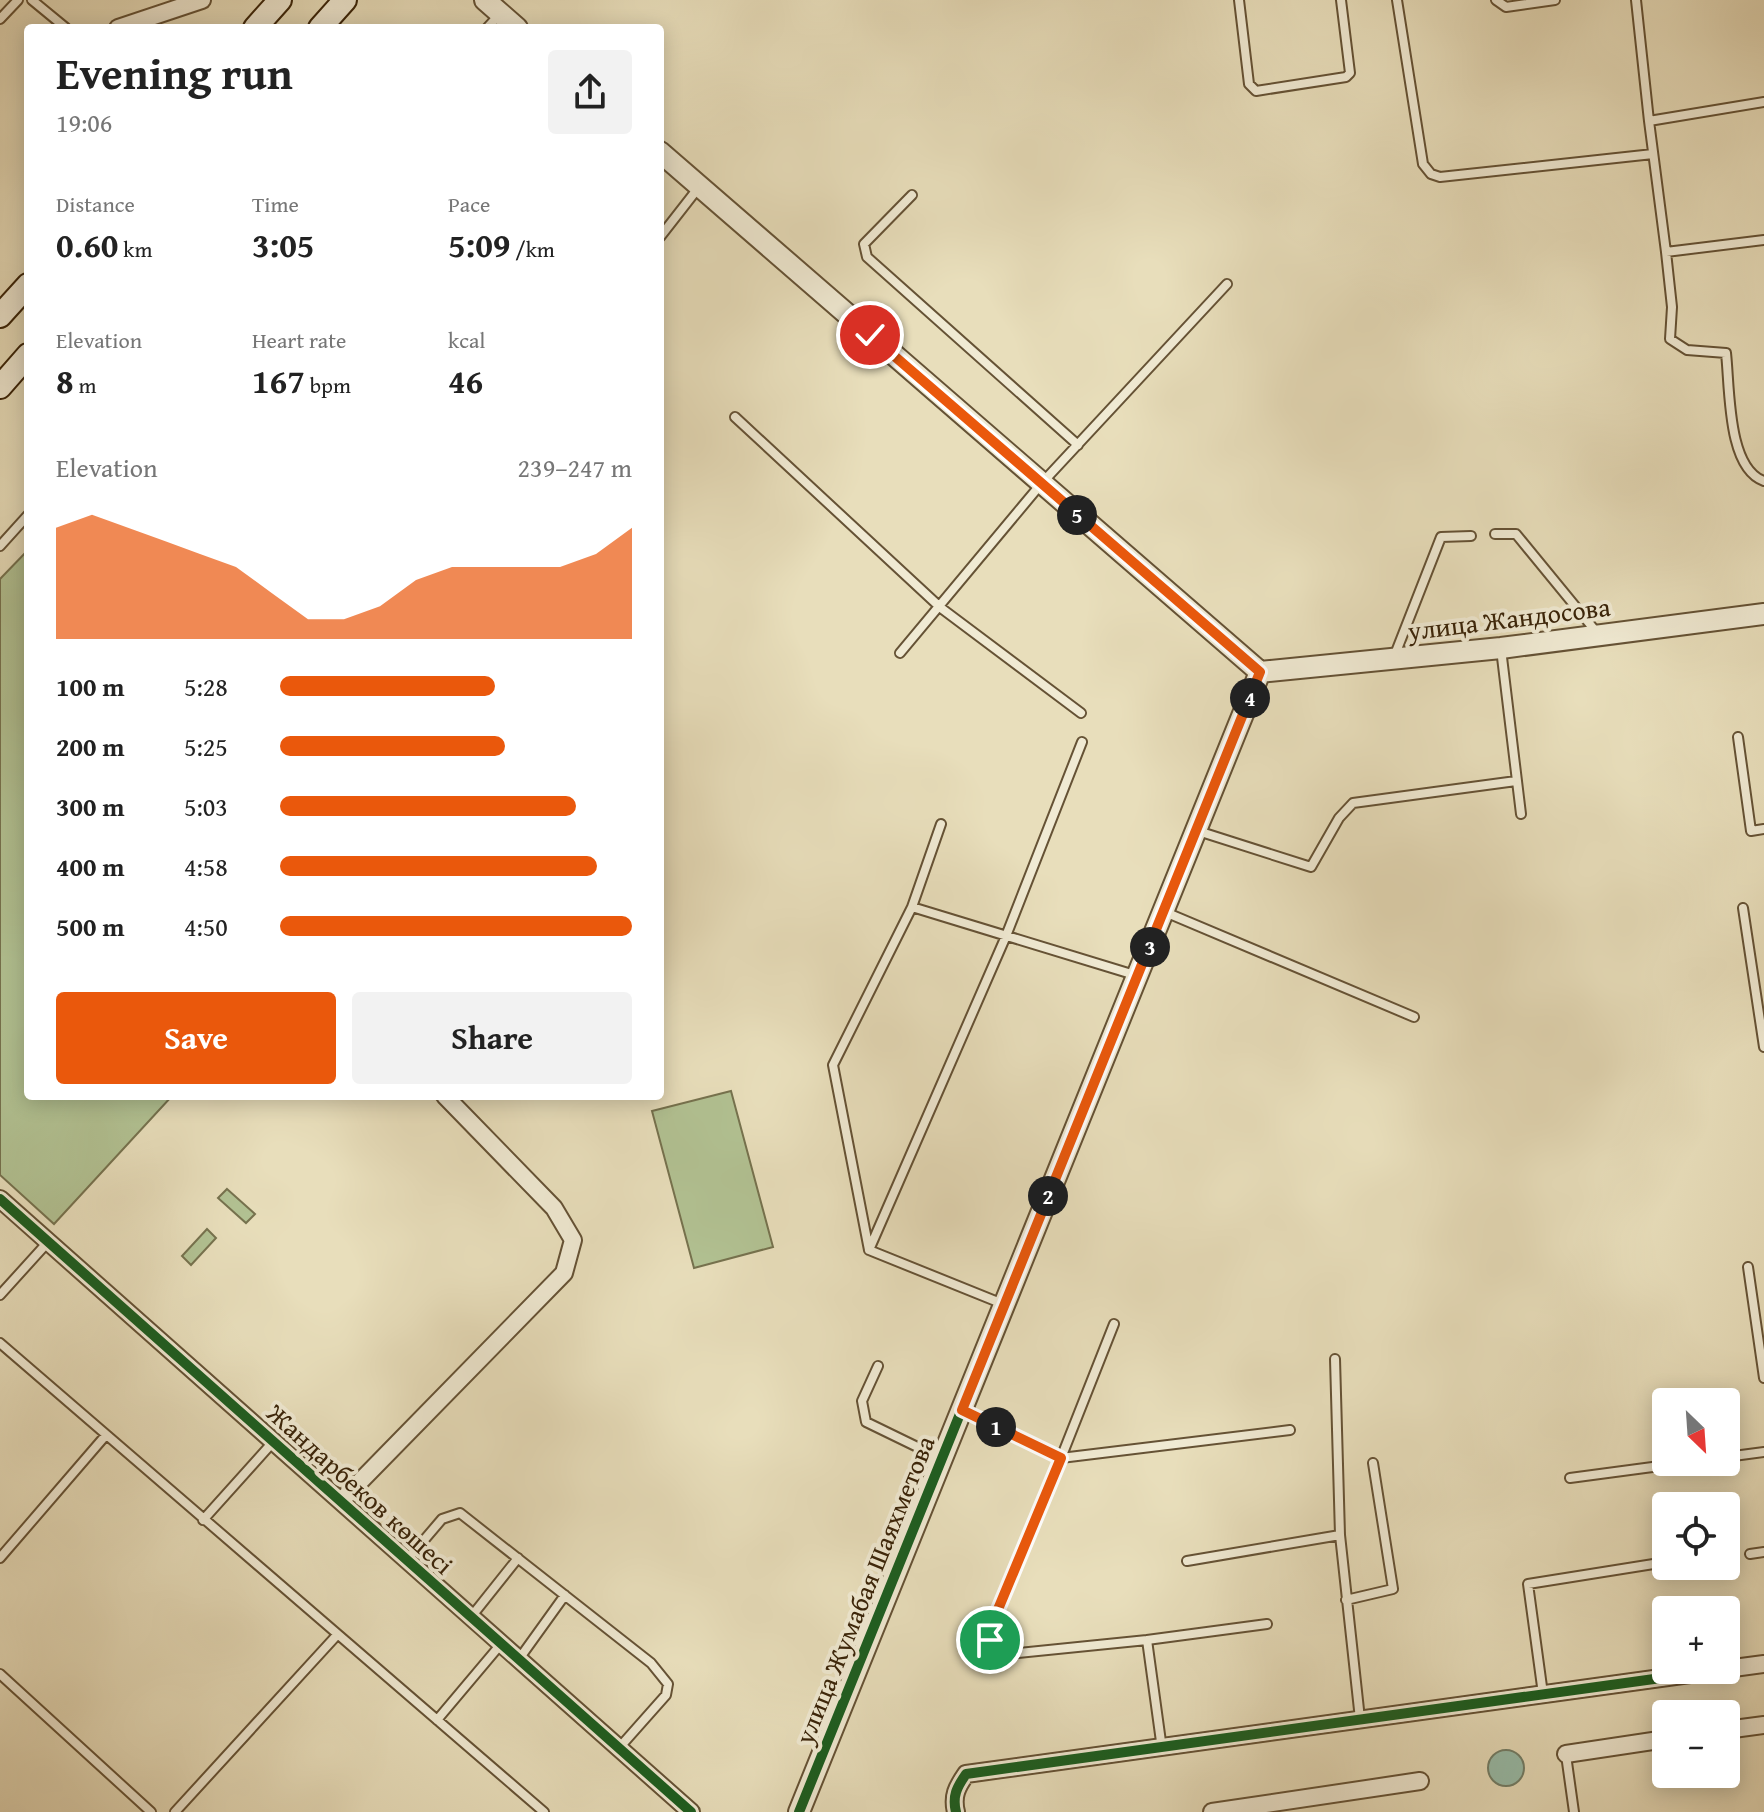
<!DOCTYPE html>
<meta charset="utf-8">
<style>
body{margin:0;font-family:"Gentium Book Plus",serif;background:#f2f2f2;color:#222;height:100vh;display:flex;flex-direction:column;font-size:30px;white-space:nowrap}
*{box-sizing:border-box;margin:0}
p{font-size:26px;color:#767676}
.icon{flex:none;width:44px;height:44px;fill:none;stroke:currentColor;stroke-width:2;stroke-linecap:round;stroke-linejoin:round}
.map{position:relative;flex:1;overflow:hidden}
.drawer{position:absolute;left:24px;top:24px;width:640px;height:1076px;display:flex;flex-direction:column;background:#fff;border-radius:8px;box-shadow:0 4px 20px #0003}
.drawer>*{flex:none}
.needle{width:52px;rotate:155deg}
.controls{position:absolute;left:1652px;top:1388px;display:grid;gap:16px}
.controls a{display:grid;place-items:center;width:88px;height:88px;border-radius:8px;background:#fff;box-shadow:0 4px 20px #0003;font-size:40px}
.pin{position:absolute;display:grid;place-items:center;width:68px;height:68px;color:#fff;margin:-34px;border:4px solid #fff;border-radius:50%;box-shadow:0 2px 8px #0007}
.km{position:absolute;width:40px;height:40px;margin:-20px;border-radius:50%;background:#222;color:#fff;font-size:22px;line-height:40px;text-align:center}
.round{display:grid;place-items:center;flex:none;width:84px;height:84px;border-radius:8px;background:#f2f2f2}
.headline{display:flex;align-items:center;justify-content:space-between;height:136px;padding:0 32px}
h1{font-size:44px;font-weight:700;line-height:60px}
.stats{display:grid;grid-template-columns:repeat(3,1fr);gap:12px;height:136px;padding:8px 32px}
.stats div{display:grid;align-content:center}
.stats b{font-size:34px;font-weight:700}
.stats small{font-size:22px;font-weight:400}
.stats p{font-size:22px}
.chart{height:224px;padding:16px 32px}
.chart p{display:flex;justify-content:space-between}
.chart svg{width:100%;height:144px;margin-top:8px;fill:#ea580c;opacity:.7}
.button{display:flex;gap:16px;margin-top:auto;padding:16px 32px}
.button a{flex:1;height:92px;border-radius:8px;background:#ea580c;color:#fff;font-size:32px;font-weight:700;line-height:92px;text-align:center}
.button a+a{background:#f2f2f2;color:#222}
ul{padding:0 32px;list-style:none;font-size:26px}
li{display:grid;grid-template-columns:128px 96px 1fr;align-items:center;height:60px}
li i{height:20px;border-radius:10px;background:#ea580c}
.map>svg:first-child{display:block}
</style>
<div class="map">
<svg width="1764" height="1812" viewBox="0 0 1764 1812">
<rect width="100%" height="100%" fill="#e8debb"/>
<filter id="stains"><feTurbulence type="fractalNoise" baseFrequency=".0025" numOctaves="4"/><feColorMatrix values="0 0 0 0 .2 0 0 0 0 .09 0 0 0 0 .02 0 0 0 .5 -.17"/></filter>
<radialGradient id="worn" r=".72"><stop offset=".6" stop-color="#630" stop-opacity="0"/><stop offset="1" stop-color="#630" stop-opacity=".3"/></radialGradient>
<path fill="#b2c293" stroke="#76724e" stroke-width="2" d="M28,550V1096H172L54,1224L0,1175V579Z
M731,1091L773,1247L694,1268L652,1111Z
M227,1189L255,1214L246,1223L218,1198Z
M207,1229L216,1238L191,1265L182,1256Z"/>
<path fill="#98bdaa" stroke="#727f69" stroke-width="2" d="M1488 1768a18 18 0 1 1 36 0a18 18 0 1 1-36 0Z"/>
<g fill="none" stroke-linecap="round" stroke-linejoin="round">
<g stroke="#655235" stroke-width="12">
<path id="service" d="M32,0L66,28
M1239,0L1249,84L1256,91L1346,77L1350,73L1341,0
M1397,0L1423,164L1431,174L1440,177L1653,154
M1496,0L1506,7L1555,0
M1636,0L1649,121
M0,19L18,0
M487,28L500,14
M1764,102L1649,121L1666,252L1764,240
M912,195L864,244L867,257L1078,445
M660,237L699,187
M1666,252L1672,307L1670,339L1687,350L1726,353C1730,388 1727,468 1764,481
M735,417L941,608L1081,713
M1495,534H1516L1598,634
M0,546L28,515
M1501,649L1521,814
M900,653L1041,484L1227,284
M1394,657L1441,537L1471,536
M1738,737L1751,831L1764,829
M1198,831L1311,867L1339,818L1353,803L1516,781
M912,907L1138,976
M1743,908L1764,1047
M1165,912L1414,1017
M869,1250L833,1065L912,907L941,824
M1748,1267L1764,1378
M0,1295L48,1242
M1003,1304L869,1250L1006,936L1082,742
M1114,1324L1061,1458L1290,1430
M0,1343L544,1812
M1335,1359L1340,1535
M878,1366L862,1401L866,1422L940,1458
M963,1411L1061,1458L989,1631L990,1640L999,1655L1147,1640
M1726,1457L1764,1452
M1570,1478L1690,1462
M203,1520L273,1442
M1750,1554L1764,1552
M0,1558L106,1435
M407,1560L442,1519L460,1513L651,1663L668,1684L666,1695L619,1748
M1187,1561L1340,1535L1360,1719
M1346,1600L1393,1589L1373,1463
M471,1617L518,1558
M519,1659L565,1595
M0,1674L151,1812
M1543,1694L1528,1584L1666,1562
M437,1720L501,1644
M1162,1749L1147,1640L1267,1624
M1566,1755L1574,1812
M175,1812L337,1635"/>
</g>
<g stroke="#655235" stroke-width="20">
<path id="minor" d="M118,28L202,0
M0,1199L691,1812
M341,1501L564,1273L573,1240L554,1208L445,1096
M1726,1669L1764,1664
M1726,1730L1764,1725
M1566,1754L1666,1739
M956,1812C952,1796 957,1787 966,1774L1719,1670
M1212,1812L1420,1781"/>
</g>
<g stroke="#655235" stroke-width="24">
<path id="tertiary" d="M485,0L517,28
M660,152L1260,672
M1260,672L1501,648L1764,614
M799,1812L1260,672"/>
</g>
<g stroke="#392308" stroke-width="26">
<path id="secondary" d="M255,28L280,0
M320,28L345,0
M0,316L28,285
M0,387L28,355"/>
</g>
<use href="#service" stroke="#f0ead3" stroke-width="8"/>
<use href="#minor" stroke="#f0ead3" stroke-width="16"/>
<use href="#tertiary" stroke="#f0ead3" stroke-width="20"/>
<use href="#secondary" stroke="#f0ead3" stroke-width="22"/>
<g stroke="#f0ead3" stroke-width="15">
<path id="cycleway" d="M0,1199L691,1812
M799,1812L1260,672
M956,1812C952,1796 957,1787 966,1774L1719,1670"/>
</g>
<use href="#cycleway" stroke="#1b5e20" stroke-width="10"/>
</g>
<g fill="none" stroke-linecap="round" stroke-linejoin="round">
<g stroke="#fff" stroke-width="16">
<path id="route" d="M870,335L1260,672L962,1410L1061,1458L989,1631L990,1640"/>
</g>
<use href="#route" stroke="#ea580c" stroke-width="10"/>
</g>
<g text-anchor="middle" stroke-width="8" stroke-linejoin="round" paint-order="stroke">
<g font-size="26" fill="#392308" stroke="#f0ead3">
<text transform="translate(1509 619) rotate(-7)" y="9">улица Жандосова</text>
<text transform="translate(360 1489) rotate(42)" y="9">Жандарбеков көшесі</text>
<text transform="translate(865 1590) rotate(-68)" y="9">улица Жумабая Шаяхметова</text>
</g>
</g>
<rect width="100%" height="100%" filter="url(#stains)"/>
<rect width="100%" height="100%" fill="url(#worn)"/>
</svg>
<div class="controls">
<a><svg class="needle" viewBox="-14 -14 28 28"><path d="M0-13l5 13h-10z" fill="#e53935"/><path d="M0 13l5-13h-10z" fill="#767676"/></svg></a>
<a><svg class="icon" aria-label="locate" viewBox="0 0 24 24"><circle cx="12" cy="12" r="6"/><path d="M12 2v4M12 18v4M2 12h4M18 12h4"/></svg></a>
<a>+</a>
<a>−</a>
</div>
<div class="pin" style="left:990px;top:1640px;background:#1e9e55"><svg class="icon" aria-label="arrive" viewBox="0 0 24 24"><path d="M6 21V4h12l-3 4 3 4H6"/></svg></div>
<div class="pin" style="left:870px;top:335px;background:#d93025"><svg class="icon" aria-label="check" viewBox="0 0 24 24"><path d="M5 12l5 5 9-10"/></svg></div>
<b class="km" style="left:996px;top:1427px">1</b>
<b class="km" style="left:1048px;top:1196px">2</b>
<b class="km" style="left:1150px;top:947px">3</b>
<b class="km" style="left:1250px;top:698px">4</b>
<b class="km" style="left:1077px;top:515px">5</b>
<section class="drawer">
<div class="headline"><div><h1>Evening run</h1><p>19:06</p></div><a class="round"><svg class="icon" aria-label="share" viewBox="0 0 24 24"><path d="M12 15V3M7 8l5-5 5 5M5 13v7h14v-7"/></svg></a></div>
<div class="stats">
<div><p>Distance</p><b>0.60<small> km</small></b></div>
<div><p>Time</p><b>3:05</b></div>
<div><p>Pace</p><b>5:09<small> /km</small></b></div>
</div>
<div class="stats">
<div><p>Elevation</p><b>8<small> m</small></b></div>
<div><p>Heart rate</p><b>167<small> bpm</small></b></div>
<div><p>kcal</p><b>46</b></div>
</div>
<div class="chart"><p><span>Elevation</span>239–247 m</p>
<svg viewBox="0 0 160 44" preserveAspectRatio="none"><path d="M0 44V10L10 6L20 10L30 14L40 18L50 22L60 30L70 38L80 38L90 34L100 26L110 22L120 22L130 22L140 22L150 18L160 10V44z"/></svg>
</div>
<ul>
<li><b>100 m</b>5:28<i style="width:61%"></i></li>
<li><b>200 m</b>5:25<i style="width:64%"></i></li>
<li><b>300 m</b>5:03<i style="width:84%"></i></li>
<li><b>400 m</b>4:58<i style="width:90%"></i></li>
<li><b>500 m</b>4:50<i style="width:100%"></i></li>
</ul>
<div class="button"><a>Save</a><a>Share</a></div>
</section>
</div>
